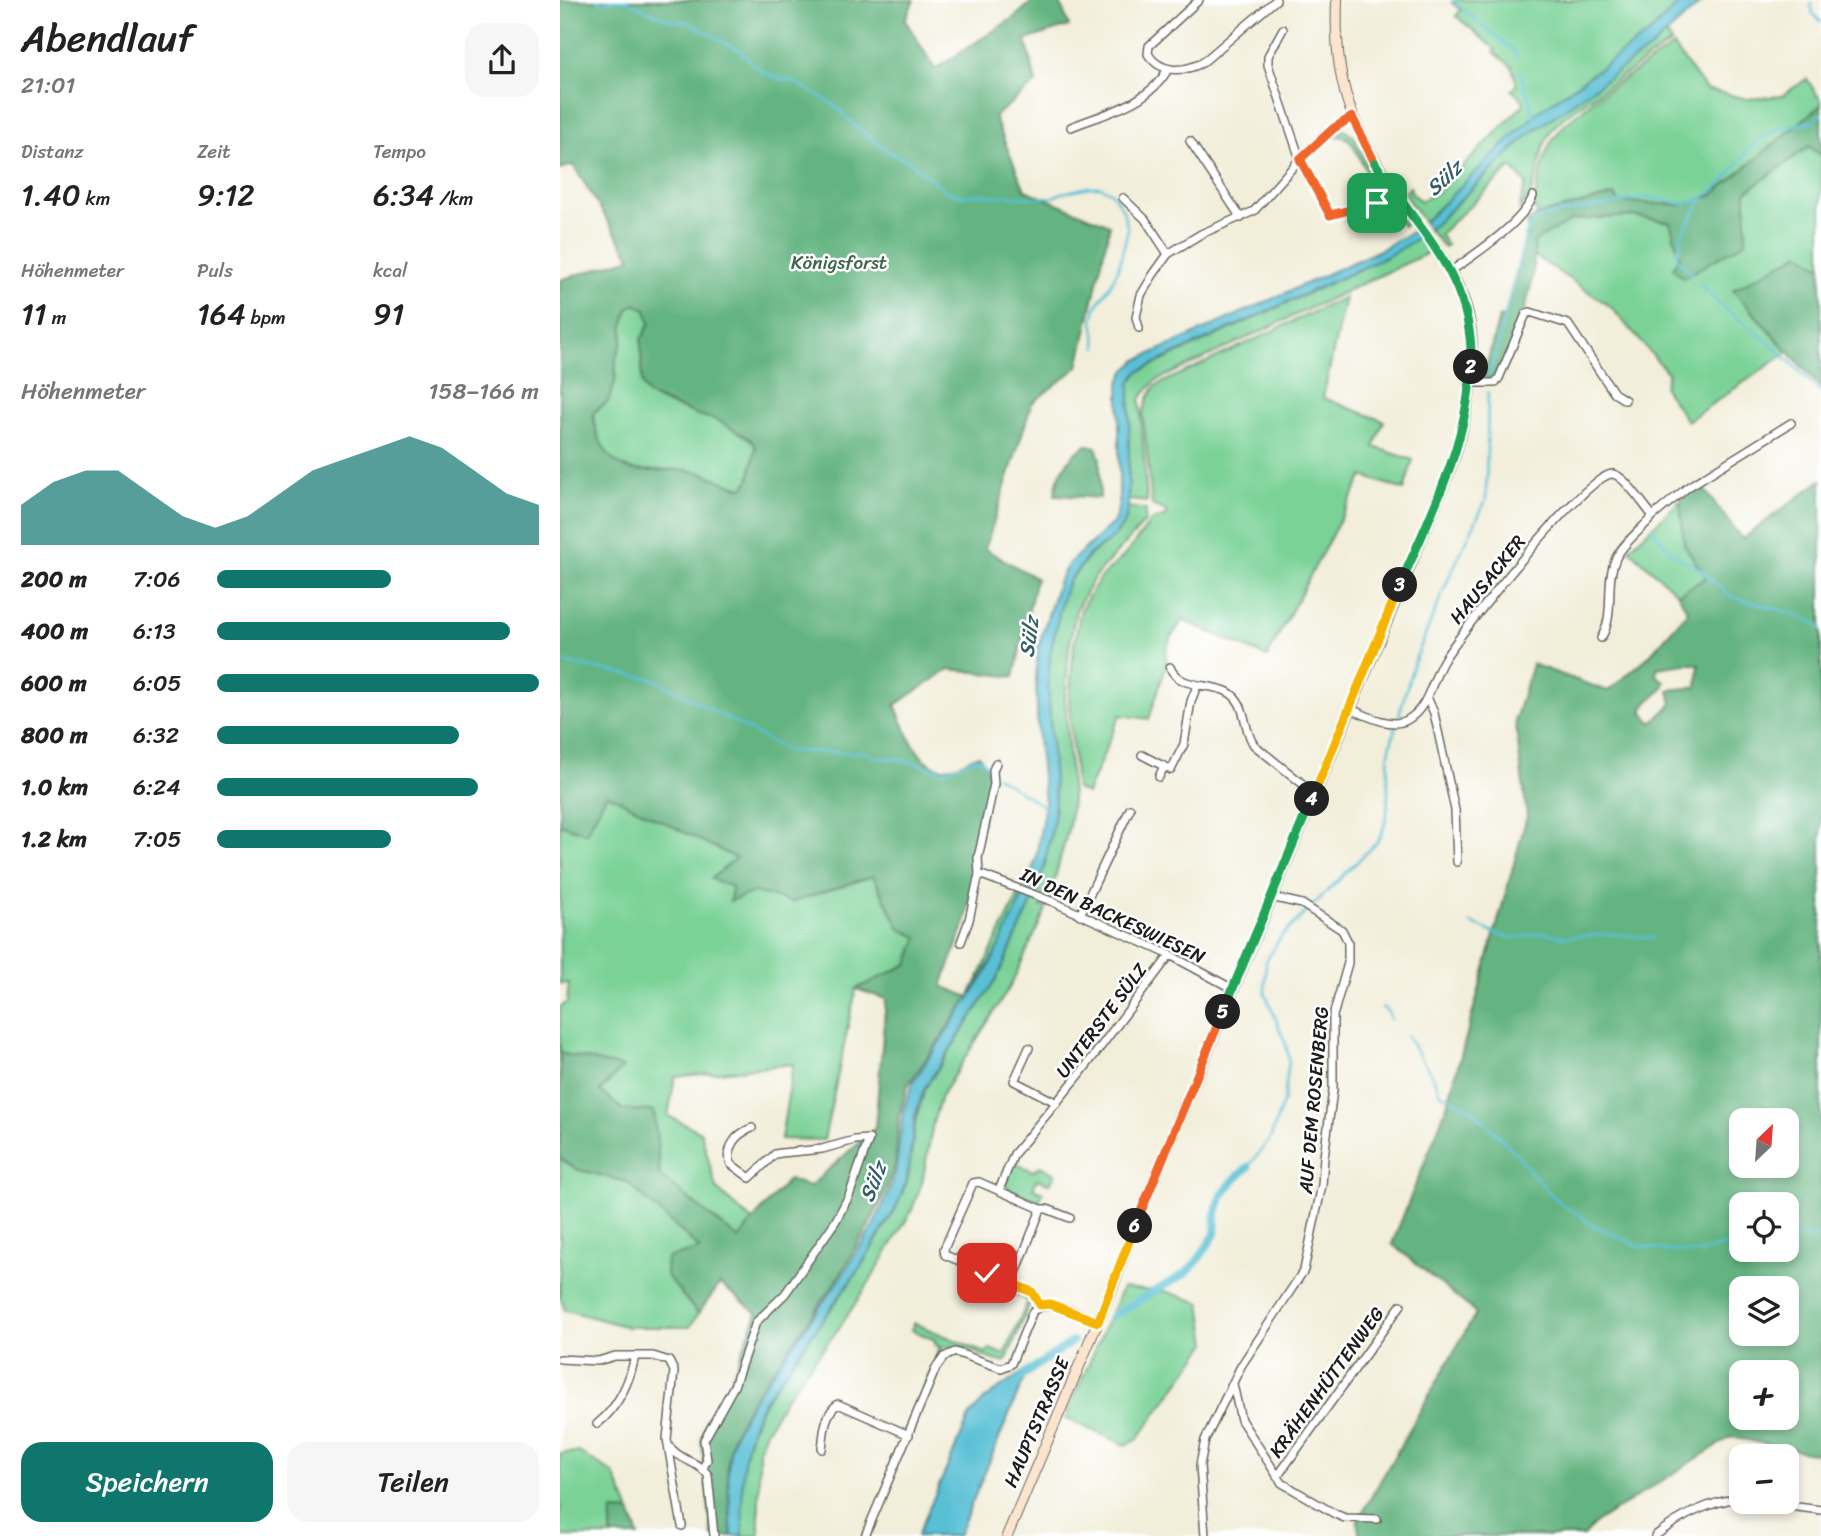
<!DOCTYPE html>
<html lang="de">
<meta charset="utf-8">
<style>
body{margin:0;font-family:Sriracha,sans-serif;background:#f6f6f6;color:#222;height:100vh;display:flex;flex-direction:column;font-size:26px;white-space:nowrap}
*{box-sizing:border-box;margin:0}
p{font-size:23px;color:#767676}
.icon{flex:none;width:38px;height:38px;fill:none;stroke:currentColor;stroke-width:2;stroke-linecap:round;stroke-linejoin:round}
.map{position:relative;flex:1;overflow:hidden}
.drawer{display:flex;flex-direction:column;background:#fff;width:560px}
.drawer>*{flex:none}
.needle{width:46px;rotate:25deg}
.fabs{position:absolute;left:1169px;top:1108px;display:grid;gap:14px}
.fabs a{display:grid;place-items:center;width:70px;height:70px;border-radius:14px;background:#fff;box-shadow:0 4px 10px #0003;font-size:35px}
.pin{position:absolute;display:grid;place-items:center;width:60px;height:60px;color:#fff;margin:-30px;border-radius:14px;box-shadow:0 4px 10px #0006}
.km{position:absolute;width:35px;height:35px;margin:-18px;border-radius:50%;background:#222;color:#fff;font-size:19px;line-height:35px;text-align:center}
.round{display:grid;place-items:center;flex:none;width:74px;height:74px;border-radius:21px;background:#f6f6f6}
.headline{display:flex;align-items:center;justify-content:space-between;height:119px;padding:0 21px}
h1{font-size:38px;font-weight:600;line-height:52px}
.figures{display:grid;grid-template-columns:repeat(3,1fr);gap:10px;height:119px;padding:7px 21px}
.figures div{display:grid;align-content:center}
.figures b{font-size:30px;font-weight:600}
.figures small{font-size:19px;font-weight:400}
.figures p{font-size:19px}
.chart{height:196px;padding:14px 21px}
.chart p{display:flex;justify-content:space-between}
.chart svg{width:100%;height:126px;margin-top:7px;fill:#0f766e;opacity:.7}
.cta{display:flex;gap:14px;margin-top:auto;padding:14px 21px}
.cta a{flex:1;height:80px;border-radius:21px;background:#0f766e;color:#fff;font-size:28px;font-weight:600;line-height:80px;text-align:center}
.cta a+a{background:#f6f6f6;color:#222}
ul{padding:0 21px;list-style:none;font-size:23px}
li{display:grid;grid-template-columns:112px 84px 1fr;align-items:center;height:52px}
li i{height:18px;border-radius:9px;background:#0f766e}
main{display:flex;flex:1;min-height:0}
.map>svg:first-child{display:block}
</style>
<main>
<section class="drawer">
<div class="headline"><div><h1>Abendlauf</h1><p>21:01</p></div><a class="round"><svg class="icon" aria-label="share" viewBox="0 0 24 24"><path d="M12 15V3M7 8l5-5 5 5M5 13v7h14v-7"/></svg></a></div>
<div class="figures">
<div><p>Distanz</p><b>1.40<small> km</small></b></div>
<div><p>Zeit</p><b>9:12</b></div>
<div><p>Tempo</p><b>6:34<small> /km</small></b></div>
</div>
<div class="figures">
<div><p>Höhenmeter</p><b>11<small> m</small></b></div>
<div><p>Puls</p><b>164<small> bpm</small></b></div>
<div><p>kcal</p><b>91</b></div>
</div>
<div class="chart"><p><span>Höhenmeter</span>158–166 m</p>
<svg viewBox="0 0 160 44" preserveAspectRatio="none"><path d="M0 44V30L10 22L20 18L30 18L40 26L50 34L60 38L70 34L80 26L90 18L100 14L110 10L120 6L130 10L140 18L150 26L160 30V44z"/></svg>
</div>
<ul>
<li><b>200 m</b>7:06<i style="width:54%"></i></li>
<li><b>400 m</b>6:13<i style="width:91%"></i></li>
<li><b>600 m</b>6:05<i style="width:100%"></i></li>
<li><b>800 m</b>6:32<i style="width:75%"></i></li>
<li><b>1.0 km</b>6:24<i style="width:81%"></i></li>
<li><b>1.2 km</b>7:05<i style="width:54%"></i></li>
</ul>
<div class="cta"><a>Speichern</a><a>Teilen</a></div>
</section>
<div class="map">
<svg width="1261" height="1536" viewBox="0 0 1261 1536">
<rect width="100%" height="100%" fill="#fff"/>
<filter id="ink" filterUnits="userSpaceOnUse"><feTurbulence type="fractalNoise" baseFrequency=".0143" numOctaves="2"/><feDisplacementMap in="SourceGraphic" scale="14" xChannelSelector="R" yChannelSelector="G"/><feConvolveMatrix kernelMatrix="1 2 1 2 8 2 1 2 1" color-interpolation-filters="sRGB"/></filter>
<filter id="wash" filterUnits="userSpaceOnUse"><feTurbulence type="fractalNoise" baseFrequency=".00686" numOctaves="4" result="noise"/><feDisplacementMap in="SourceGraphic" scale="28" xChannelSelector="R" yChannelSelector="G"/><feGaussianBlur stdDeviation="1.57" result="paint"/><feColorMatrix in="noise" values="0 0 0 0 0 0 0 0 0 0 0 0 0 0 0 0 0 1.4 0 .05"/><feComposite in="paint" operator="in"/></filter>
<g filter="url(#wash)">
<rect width="100%" height="100%" fill="#f2eeda"/>
<path fill="#7ad297" stroke="#4b775a" stroke-width="2" d="M897,0H1122L1090,33L978,112L864,222L847,198L846,192L850,187L853,195L861,201L878,192L964,104L962,99L952,90L957,85L952,67L934,52L936,50L896,16L901,10L892,3Z
M1107,34L1111,43C1085,60 1060,78 1034,96C1020,106 1002,116 992,130C975,153 981,191 959,210L966,183L951,167L880,234L887,245L884,247L869,230L969,134Z
M1113,46L1146,89L1187,99L1221,96L1247,79L1261,101V105L1151,196L1120,205L1059,202L1055,195L978,215L973,205C978,187 981,166 988,148C1001,115 1082,68 1113,46Z
M784,130L794,137L807,164L849,222L843,226L808,174L793,145L787,138L778,136L770,138L776,133Z
M1250,146L1261,156V267L1240,253L1173,290L1228,352L1127,421L1104,388L1108,373L1051,307L975,256L974,242L1012,220L1072,216L1111,222L1120,258L1186,192Z
M860,237L870,252L595,381L580,399L587,502L568,500L570,383L578,372L826,257Z
M785,297L763,398L824,421L814,447L853,460L844,490L803,476L707,657L623,620C614,632 602,647 607,663L589,719L560,715L527,794L516,789L509,702L514,645L521,609L540,578L564,556L592,520L606,516V511L592,505L583,413L588,398L595,386Z
M75,304L86,310L90,323L81,341L82,384L88,395L110,405L157,420L190,439L196,446L189,480L183,488C164,485 152,474 133,471C113,467 93,472 73,470C47,467 35,436 33,413L48,402L55,382L56,358L62,342L63,326L68,309Z
M1120,501L1124,544L1146,578L1118,594L1069,549Z
M568,507L586,510L585,522L535,576L516,610L509,648L505,699L512,799L509,826L490,897L476,892L484,868L494,819L495,799L488,687L490,654L503,596L509,581L530,555L553,538L565,523Z
M46,793L177,858L152,879L173,887L170,901L194,892L232,902L313,876L340,929L358,937L348,964L296,989L264,1140L221,1139L233,1064L115,1077L108,1116L141,1132L156,1188L192,1221L179,1240L100,1176L94,1111L62,1110L40,1091L63,1067L0,1053V1007L7,1002L9,983L0,984V824L26,833Z
M460,892L463,894L444,939L409,997Z
M474,898L482,901L481,907H487L451,985L381,1096L373,1123L362,1183L351,1212L310,1281L282,1324L225,1399L205,1433L199,1449V1536H182C182,1483 178,1451 204,1402L297,1273L336,1208L348,1179L356,1118L365,1089L437,978Z
M0,1158L16,1169L67,1182L140,1249L106,1275L138,1314L130,1327H68L5,1310L0,1297Z
M453,1162L473,1171L480,1166L495,1174L490,1184L477,1179L473,1188L483,1192L479,1202L445,1187Z
M562,1288L608,1292L641,1303L647,1343L577,1440L565,1445L505,1418Z
M459,1289L467,1293L471,1301L447,1359L444,1362C423,1360 404,1341 382,1348L358,1404L380,1347L375,1345V1340L352,1330L354,1323L426,1353L430,1349L444,1355L468,1301L452,1293Z
M19,1452L54,1474L70,1512L52,1511L51,1536H0V1453Z"/>
<path fill="#63b480" stroke="#40684e" stroke-width="2" fill-rule="evenodd" d="M0,0H354L345,20L375,69L456,16L474,0H499L509,26L466,40L476,83L434,117L465,190L550,225L518,367L472,403L425,549L476,578L454,677L390,669L335,705C344,725 357,767 383,768C393,769 409,759 419,755L427,768L429,778L406,920L382,986L409,997L348,1085L339,1116L335,1165L328,1186L308,1227L275,1283L192,1400L173,1435L167,1466L171,1536H152L141,1438L171,1380L197,1313L160,1284L138,1314L106,1275L107,1258L140,1249L67,1182L16,1169L0,1158V1053L63,1067L40,1091L63,1110L94,1111L100,1176L179,1239L192,1221L229,1179L249,1187L315,1128L326,999L296,989L348,964L358,937L340,929L313,876L232,902L194,892L170,901L172,887L151,879L176,858L47,794L26,833L0,824V280L71,258L13,165L0,169ZM75,304L86,310L90,323L81,340L82,384L88,395L138,415L157,420L190,439L196,447L189,480L183,488C164,485 150,473 131,471C112,468 87,474 70,469C46,462 35,436 33,413L48,402L55,382L56,358L62,342L63,326L68,309Z
M1261,105V156L1249,146L1186,192V242L1123,278L1113,268L1120,258L1110,222L1072,216L1012,220L974,242C977,293 956,335 935,379H923L939,317L944,318L967,232V224L978,215L1055,195L1059,202L1120,205L1151,196Z
M1240,253L1261,267V388L1173,290Z
M527,445L536,447L540,459V498L495,495C496,475 510,454 527,445Z
M1261,480V1455L1171,1437L1037,1522L1023,1536H800L797,1522L916,1313L832,1244L887,1106L967,816L955,720L972,664L1048,691L1088,657L1128,612L1118,594L1146,578L1124,544L1120,501L1140,484L1182,539ZM1125,664H1139L1137,687L1109,690L1112,704L1092,723L1082,712C1086,697 1101,697 1105,682L1096,675L1097,668ZM1181,1120H1227V1166H1181ZM1181,1204H1227V1250H1181ZM1181,1288H1227V1334H1181ZM1181,1372H1227V1418H1181Z
M52,1511L70,1512L79,1536H51Z"/>
<path fill="#58c0d5" stroke="#3a6e78" stroke-width="2" d="M1122,0H1144L1092,47L969,134L869,230L864,222L978,112L1090,33Z
M855,230L860,237L826,257L612,355L578,372L570,383L568,507L565,522L553,538L530,554L509,581L503,596L490,654L488,687L495,799L494,819L484,868L474,898L437,978L364,1089L355,1116L347,1180L336,1208L297,1272L203,1402C178,1451 182,1483 183,1536H172L168,1473L170,1451L175,1433L194,1398L276,1285L313,1226L331,1187L336,1169L343,1111L353,1082L426,973L464,894L476,858L485,803L478,739L476,679L478,648L498,583L508,564L554,522L559,505V384L565,371L577,360L820,250Z
M461,1373L464,1379L398,1536H357L410,1415L425,1399Z"/>
<g fill="none" stroke-linecap="round" stroke-linejoin="round">
<path stroke="#58c0d5" stroke-width="2.5" d="M38,0L41,2L65,0L111,21L128,22L182,52C192,65 214,82 231,80L274,105L290,121L329,152L349,161L387,192L404,196L420,194L440,197L446,194L461,198L493,197L502,193L529,187H541L552,193L563,210L568,230L558,269L551,284L536,307L533,320L537,347
M892,0L953,50L957,57
M1251,3L1253,14L1261,22
M960,72L975,119
M1132,274L1116,258L1123,232L1142,199
M1142,285L1160,305L1216,348L1261,392
M930,375L966,233L973,222L984,216L1089,197L1124,204L1142,199L1162,183L1198,139L1221,128L1254,121L1261,114
M1092,527L1111,553L1133,564L1172,597L1235,614L1257,624L1261,629
M0,662L94,679L228,751L294,753L302,750L315,758L338,759L384,771L417,758L422,760L430,770
M838,719L853,665L890,575L926,500L928,392
M436,776L486,808
M911,923L936,934L953,938L984,933L1005,937L1054,934L1093,938
M822,1007L828,1012L831,1020
M847,1035C857,1055 873,1072 880,1093L911,1109L954,1151L989,1193L1004,1206L1022,1216L1028,1223L1077,1245L1109,1251L1139,1253L1181,1239
M688,1167L710,1139L724,1099L729,1061L726,1044L705,993L706,961L721,937L817,842C834,814 825,784 829,753C830,744 834,735 836,726
M1227,1235L1249,1238L1261,1235"/>
<path stroke="#58c0d5" stroke-width="8" d="M552,1316L626,1273L638,1260L655,1234L656,1211L662,1195L673,1181L688,1167
M457,1383L462,1376L513,1341"/>
</g>
</g>
<g filter="url(#ink)">
<g fill="none" stroke-linecap="round" stroke-linejoin="round">
<g stroke="#67665e" stroke-width="10">
<path id="minor" d="M639,0L589,46L588,54C601,74 623,72 642,63L716,0
M723,29L708,56V65L740,159L770,215L817,203
M511,127C546,113 589,104 608,69
M630,141L681,218
M563,198L585,219L608,254
M891,271C913,256 964,222 973,196
M579,328L576,317L581,295L593,275L608,254L641,234L694,211L748,150L774,128L792,117
M909,383H935L939,378L966,314L970,312L1008,324L1054,393L1065,400
M1041,638C1056,614 1044,584 1056,558C1063,543 1082,529 1093,516
M610,667C618,689 651,683 668,692C688,703 682,728 694,745L754,793
M867,697L874,713L895,810L897,862
M791,709C805,715 831,729 847,720C869,708 872,678 885,658C903,630 1027,472 1053,474C1065,476 1084,506 1093,516L1128,487L1231,423
M582,755L611,770L624,744L631,701L637,686
M599,777L604,766
M419,874L491,901L610,955L673,989
M520,915L570,809
M401,942L409,920L419,874L418,858L434,784L433,770L436,763
M469,1048L454,1081L497,1103
M439,1190L454,1154L520,1074L610,955
M481,1209H487L510,1218
M452,1283L385,1255L384,1249L413,1183L419,1182L481,1209L452,1283L472,1292L480,1305
M0,1359L38,1361L55,1356H93L109,1361L114,1371L107,1439L122,1526
M673,1384L681,1420L722,1483L775,1514L785,1518L817,1519
M37,1424C58,1408 70,1381 75,1356
M109,1446C120,1461 138,1461 148,1475L154,1536
M262,1449C264,1433 264,1414 278,1404L349,1435
M143,1468L147,1460L144,1440L174,1386L196,1322L225,1294L275,1222L289,1196L309,1139L295,1140L262,1149L221,1153L215,1154L190,1178L171,1164C165,1147 176,1134 192,1128
M717,1477L841,1305
M1214,1502L1237,1507L1261,1510
M305,1536L376,1368L384,1357L395,1352L441,1368L451,1364L473,1311C492,1297 519,1314 538,1322
M645,1536L640,1465L645,1440L681,1366L744,1270L762,1185L764,1157L773,1090V1016L788,963V942L782,930L742,904L711,897
M1095,1536C1119,1517 1150,1501 1181,1498"/>
</g>
<g stroke="#67665e" stroke-width="12">
<path id="secondary" d="M447,1536L553,1286L576,1223L888,475C906,427 921,358 906,307C896,274 875,248 855,220C799,141 773,100 777,0"/>
</g>
<use href="#minor" stroke="#fff" stroke-width="7"/>
<use href="#secondary" stroke="#fce5cf" stroke-width="10"/>
</g>
</g>
<g fill="none" stroke-linecap="round" stroke-linejoin="round" filter="url(#ink)">
<g stroke="#fff" stroke-width="14">
<path id="split-1" d="M815,163L792,117L774,128L740,159L770,215L817,203"/>
</g>
<g stroke="#fff" stroke-width="14">
<path id="split-2" d="M815,163C859,233 915,276 911,367"/>
</g>
<g stroke="#fff" stroke-width="14">
<path id="split-3" d="M840,585C871,514 907,445 911,367"/>
</g>
<g stroke="#fff" stroke-width="14">
<path id="split-4" d="M752,799L840,585"/>
</g>
<g stroke="#fff" stroke-width="14">
<path id="split-5" d="M663,1012L752,799"/>
</g>
<g stroke="#fff" stroke-width="14">
<path id="split-6" d="M575,1226L663,1012"/>
</g>
<g stroke="#fff" stroke-width="14">
<path id="split-7" d="M427,1273L472,1292L480,1305L490,1304L538,1322L575,1226"/>
</g>
<use href="#split-1" stroke="#f0652b" stroke-width="9"/>
<use href="#split-2" stroke="#22a559" stroke-width="9"/>
<use href="#split-3" stroke="#22a559" stroke-width="9"/>
<use href="#split-4" stroke="#f5b400" stroke-width="9"/>
<use href="#split-5" stroke="#22a559" stroke-width="9"/>
<use href="#split-6" stroke="#f0652b" stroke-width="9"/>
<use href="#split-7" stroke="#f5b400" stroke-width="9"/>
</g>
<g text-anchor="middle" stroke-width="5" stroke-linejoin="round" paint-order="stroke">
<g font-size="19" fill="#42654d" stroke="#fff">
<text x="279" y="269">Königsforst</text>
</g>
<g font-size="19" fill="#1c1c1c" stroke="#fff">
<text transform="translate(927 579) rotate(-51)" y="7">HAUSACKER</text>
<text transform="translate(553 915) rotate(25)" y="7">IN DEN BACKESWIESEN</text>
<text transform="translate(541 1020) rotate(-53)" y="7">UNTERSTE SÜLZ</text>
<text transform="translate(753 1100) rotate(-85)" y="7">AUF DEM ROSENBERG</text>
<text transform="translate(766 1382) rotate(-54)" y="7">KRÄHENHÜTTENWEG</text>
<text transform="translate(476 1422) rotate(-67)" y="7">HAUPTSTRASSE</text>
</g>
<g font-size="21" font-style="italic" fill="#345e66" stroke="#fff">
<text transform="translate(884 178) rotate(-44)" y="7">Sülz</text>
<text transform="translate(469 637) rotate(-82)" y="7">Sülz</text>
<text transform="translate(313 1182) rotate(-69)" y="7">Sülz</text>
</g>
</g>
</svg>
<div class="fabs">
<a><svg class="needle" viewBox="-14 -14 28 28"><path d="M0-13l5 13h-10z" fill="#e53935"/><path d="M0 13l5-13h-10z" fill="#767676"/></svg></a>
<a><svg class="icon" aria-label="locate" viewBox="0 0 24 24"><circle cx="12" cy="12" r="6"/><path d="M12 2v4M12 18v4M2 12h4M18 12h4"/></svg></a>
<a><svg class="icon" aria-label="layers" viewBox="0 0 24 24"><path d="M12 4l9 5-9 5-9-5zM3 14l9 5 9-5"/></svg></a>
<a>+</a>
<a>−</a>
</div>
<div class="pin" style="left:817px;top:203px;background:#1e9e55"><svg class="icon" aria-label="arrive" viewBox="0 0 24 24"><path d="M6 21V4h12l-3 4 3 4H6"/></svg></div>
<div class="pin" style="left:427px;top:1273px;background:#d93025"><svg class="icon" aria-label="check" viewBox="0 0 24 24"><path d="M5 12l5 5 9-10"/></svg></div>
<b class="km" style="left:911px;top:367px">2</b>
<b class="km" style="left:840px;top:585px">3</b>
<b class="km" style="left:752px;top:799px">4</b>
<b class="km" style="left:663px;top:1012px">5</b>
<b class="km" style="left:575px;top:1226px">6</b>
</div>
</main>
